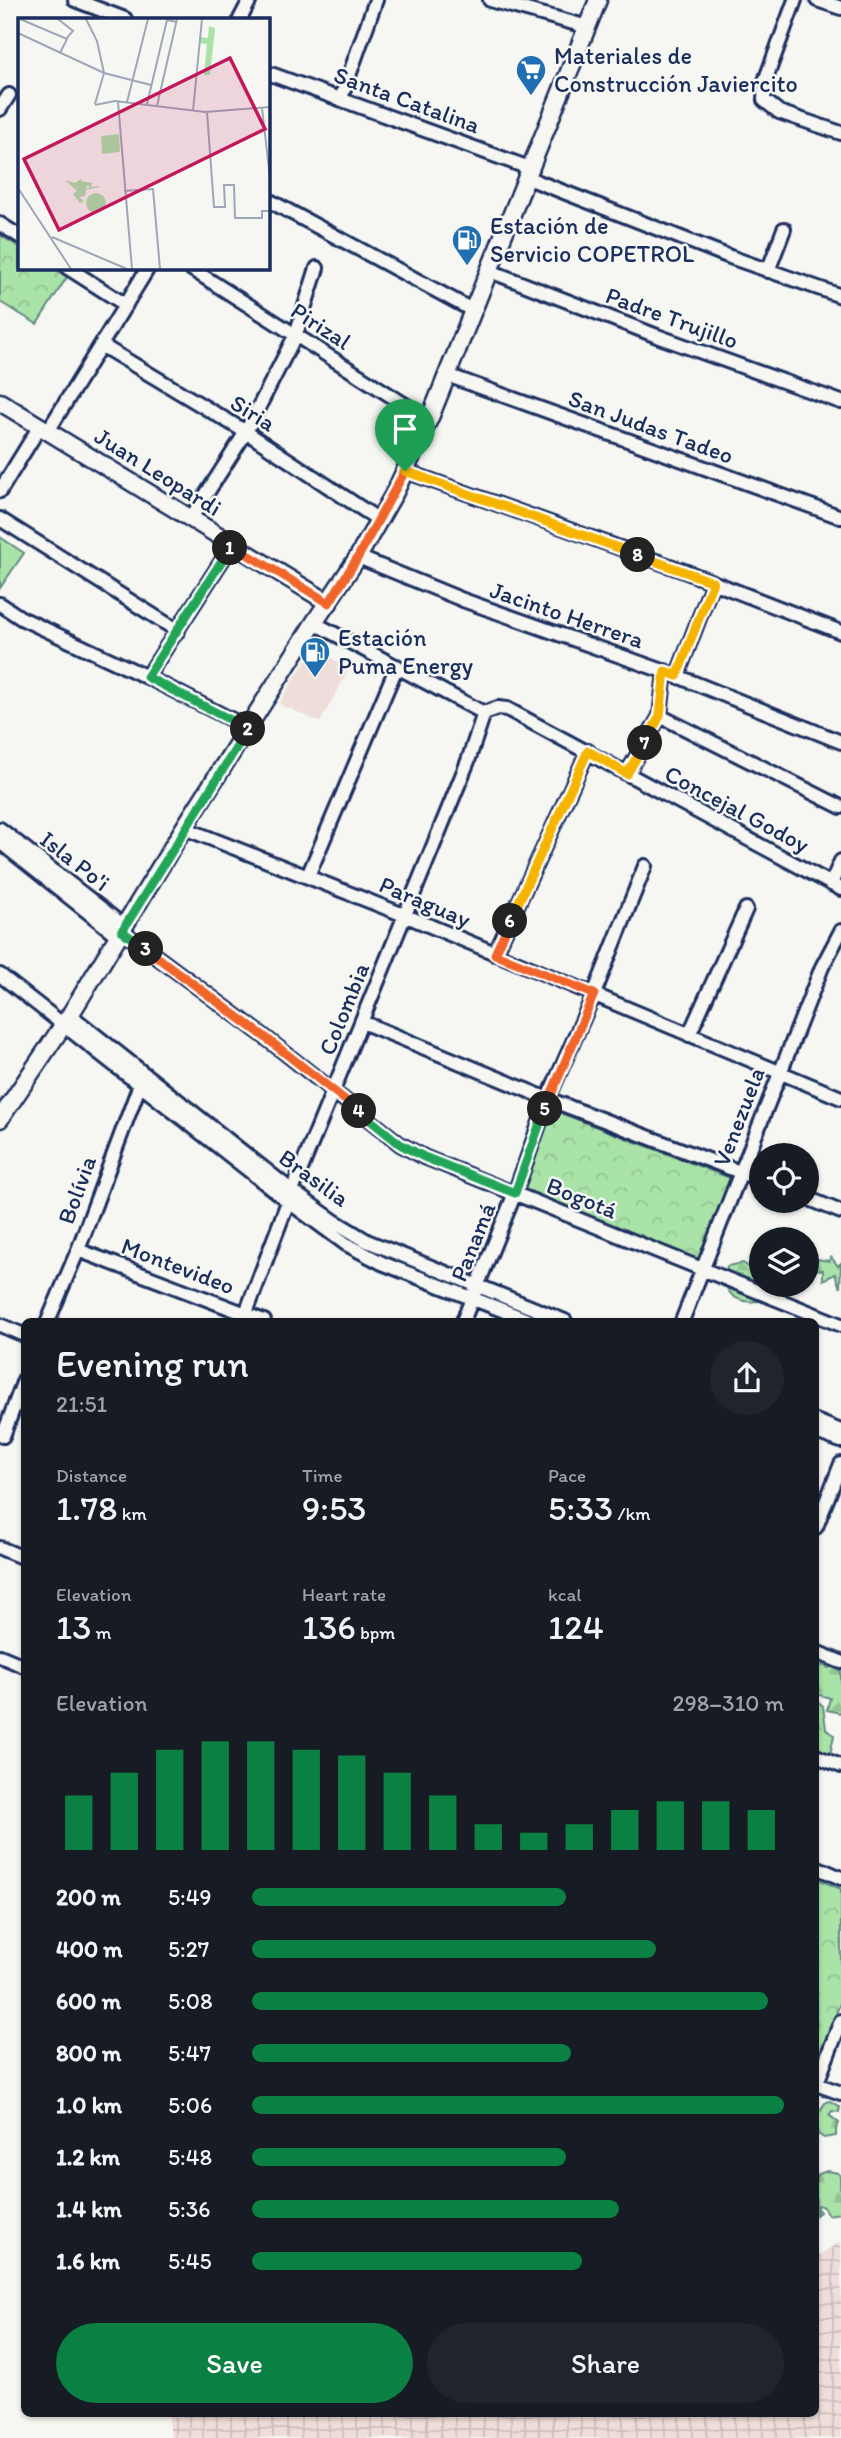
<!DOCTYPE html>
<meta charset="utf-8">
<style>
body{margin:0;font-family:Itim,sans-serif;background:#20242c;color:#f1f3f6;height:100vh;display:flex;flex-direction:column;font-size:26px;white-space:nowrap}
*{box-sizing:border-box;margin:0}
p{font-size:23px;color:#9ea1a6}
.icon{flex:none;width:38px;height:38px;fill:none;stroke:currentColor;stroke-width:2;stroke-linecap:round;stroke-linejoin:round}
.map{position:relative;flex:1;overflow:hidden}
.sheet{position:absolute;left:21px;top:1318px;width:798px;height:1099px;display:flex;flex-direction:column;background:#171b24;border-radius:10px;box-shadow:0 2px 5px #0004}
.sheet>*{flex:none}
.fabs{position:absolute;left:749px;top:1143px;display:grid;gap:14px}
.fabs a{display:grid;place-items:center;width:70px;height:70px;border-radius:50%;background:#171b24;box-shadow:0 2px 5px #0004;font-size:35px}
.pin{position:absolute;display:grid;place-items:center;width:60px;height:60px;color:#fff;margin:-72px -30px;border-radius:50% 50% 50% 0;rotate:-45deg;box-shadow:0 0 7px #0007}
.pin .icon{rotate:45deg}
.km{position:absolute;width:35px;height:35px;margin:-18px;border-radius:50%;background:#222;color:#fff;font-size:19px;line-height:35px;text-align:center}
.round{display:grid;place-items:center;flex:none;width:74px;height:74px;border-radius:37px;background:#20242c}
.overview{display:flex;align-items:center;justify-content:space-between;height:119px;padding:0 35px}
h1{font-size:38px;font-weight:600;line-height:52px}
.figures{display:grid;grid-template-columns:repeat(3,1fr);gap:10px;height:119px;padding:7px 35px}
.figures div{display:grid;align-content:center}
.figures b{font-size:35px;font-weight:600}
.figures small{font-size:19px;font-weight:400}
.figures p{font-size:19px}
.chart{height:196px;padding:14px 35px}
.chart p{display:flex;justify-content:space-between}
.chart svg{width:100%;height:126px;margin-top:7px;stroke:#0b8043;stroke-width:6}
.button{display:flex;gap:14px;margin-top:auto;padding:14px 35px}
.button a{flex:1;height:80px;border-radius:42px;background:#0b8043;color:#fff;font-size:28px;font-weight:600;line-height:80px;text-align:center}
.button a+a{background:#20242c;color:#f1f3f6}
ul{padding:0 35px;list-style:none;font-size:23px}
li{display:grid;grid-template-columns:112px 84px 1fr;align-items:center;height:52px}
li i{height:18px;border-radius:9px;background:#0b8043}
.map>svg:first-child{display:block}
</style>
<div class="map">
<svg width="841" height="2438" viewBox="0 0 841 2438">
<defs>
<pattern id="industrial-grid" width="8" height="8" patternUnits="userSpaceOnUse" patternTransform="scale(1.75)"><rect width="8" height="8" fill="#eeddd8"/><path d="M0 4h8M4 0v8" fill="none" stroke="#ccbebc"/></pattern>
<pattern id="forest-firs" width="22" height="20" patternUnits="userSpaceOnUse" patternTransform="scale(1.75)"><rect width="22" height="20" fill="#a9e3a8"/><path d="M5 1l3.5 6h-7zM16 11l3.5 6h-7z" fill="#91c393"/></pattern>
<pattern id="park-crowns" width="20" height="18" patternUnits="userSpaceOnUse" patternTransform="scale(1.75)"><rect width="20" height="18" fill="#a9e3a8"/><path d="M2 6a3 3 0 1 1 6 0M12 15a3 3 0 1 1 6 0" fill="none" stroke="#91c393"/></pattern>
</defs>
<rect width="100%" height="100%" fill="#f6f6f2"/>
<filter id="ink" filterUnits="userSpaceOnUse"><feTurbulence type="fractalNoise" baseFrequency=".0143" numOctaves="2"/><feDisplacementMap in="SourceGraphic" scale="14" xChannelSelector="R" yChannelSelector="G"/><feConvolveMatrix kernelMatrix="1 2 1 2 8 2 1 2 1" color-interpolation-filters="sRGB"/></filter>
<g filter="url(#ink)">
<path fill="#eeddd8" d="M314,647L349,669L320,722L279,704Z"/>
<path fill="url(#industrial-grid)" d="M841,2241V2438H171L168,2413H816V2257Z"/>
<path fill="#a9e3a8" stroke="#628983" stroke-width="2" d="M0,537L24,553L0,588Z"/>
<path fill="url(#forest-firs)" stroke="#628983" stroke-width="2" d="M807,1253L810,1258L829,1261L831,1257L838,1266L841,1263L840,1288L835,1274L823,1280V1270L813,1269L810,1264L807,1268Z
M759,1260H761V1284L757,1288L764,1300C738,1306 719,1294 727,1266L743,1263L749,1267H754V1271Z
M833,1663L841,1666V1713L827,1710L830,1698L816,1694V1670L822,1665L829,1668Z
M816,1700L823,1706L826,1729L834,1735L828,1765H816Z
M830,2101L840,2107L839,2112L832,2111L829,2115L839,2123L836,2129V2136L824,2138L818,2134L816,2116L826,2102Z
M827,2171L838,2173L840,2176L841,2213L828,2215L824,2208L819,2205L816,2207L820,2212L816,2215V2175Z"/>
<path fill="url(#park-crowns)" stroke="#628983" stroke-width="2" d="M0,235L19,247V268H52L67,277L37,324L0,302Z
M550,1109L730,1178L698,1265L519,1195Z
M816,1878L841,1889V2001L816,2064Z"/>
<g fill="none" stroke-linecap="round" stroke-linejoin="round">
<g stroke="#1b2f5e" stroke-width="18">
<path id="minor" d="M75,0L125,19
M490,0L588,27
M795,0L765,81L764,100L779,112L841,133
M817,0L841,8
M240,19L250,0
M268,73L532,169
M341,98L376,0
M0,109L9,95
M528,178L730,257L841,296
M268,200L474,311
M0,224L19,236
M68,268L126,305
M190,268L429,420
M490,271L657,336L841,402
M768,271L784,229
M101,345L246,432L379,520
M447,375L841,517
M48,431L148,268
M405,471L684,571L841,632
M0,491L40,426
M191,518L246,432L296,334L317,268
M0,519L178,631
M358,557L463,600L677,676L841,742
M0,604L21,618L147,677L248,728
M314,623L484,713L498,708L507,709L841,889
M677,676L713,582
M147,677L232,545
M660,716L841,807
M627,773L660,716L665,671
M184,828L404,915L841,1098
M0,829L125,927
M0,842L118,936
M308,876L397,666
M831,884L841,861
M122,931L261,1034L400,1144L424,1157L841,1325
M495,954L588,751
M0,975L289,1202L346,1244L382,1263L530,1321
M70,1015L292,1191L334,1221L367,1241L565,1321
M362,1022L548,1099L761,1180
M689,1035L746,909
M807,1198L841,1212
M78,1250L264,1321
M48,1321L78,1250L143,1076
M243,1321L292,1191L468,761L484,713
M463,1321L515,1193L548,1099L594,994L645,866
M682,1321L822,967L841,931
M0,1325L24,1335
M816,1421L841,1431
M816,1432L841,1441
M3,1436L24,1380
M816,1527L841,1464
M0,1548L24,1558
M816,1652L841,1662
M0,1656L24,1666
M816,1756L841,1766
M816,1867L841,1878
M816,2084L841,2093
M816,2085L841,2021"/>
</g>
<g stroke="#1b2f5e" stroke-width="21">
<path id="major" d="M0,402L329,603
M0,1119L70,1015L184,828L314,623L358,557L395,492L431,415L598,0"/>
</g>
<use href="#minor" stroke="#f6f6f2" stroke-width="12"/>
<use href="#major" stroke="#f6f6f2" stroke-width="16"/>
</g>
</g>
<g fill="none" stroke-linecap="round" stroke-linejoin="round" filter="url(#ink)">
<g stroke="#fff" stroke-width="14">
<path id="split-1" d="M230,548L232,545L329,603L358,557L405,471"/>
</g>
<g stroke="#fff" stroke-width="14">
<path id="split-2" d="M230,548L147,677L248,729"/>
</g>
<g stroke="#fff" stroke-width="14">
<path id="split-3" d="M146,949L122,931L248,729"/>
</g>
<g stroke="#fff" stroke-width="14">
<path id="split-4" d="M146,949L261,1034L359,1111"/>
</g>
<g stroke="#fff" stroke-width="14">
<path id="split-5" d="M359,1111L400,1144L424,1157L515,1193L545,1109"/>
</g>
<g stroke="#fff" stroke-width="14">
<path id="split-6" d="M510,921L495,954L594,994L545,1109"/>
</g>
<g stroke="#fff" stroke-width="14">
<path id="split-7" d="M510,921L588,751L627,774L645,743"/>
</g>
<g stroke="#fff" stroke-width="14">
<path id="split-8" d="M638,555L713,582L677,676L665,671L660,716L645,743"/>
</g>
<g stroke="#fff" stroke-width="14">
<path id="split-9" d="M405,471L638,555"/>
</g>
<use href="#split-1" stroke="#f0652b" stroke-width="9"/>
<use href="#split-2" stroke="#22a559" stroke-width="9"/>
<use href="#split-3" stroke="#22a559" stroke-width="9"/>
<use href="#split-4" stroke="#f0652b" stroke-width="9"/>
<use href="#split-5" stroke="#22a559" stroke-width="9"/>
<use href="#split-6" stroke="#f0652b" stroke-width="9"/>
<use href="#split-7" stroke="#f5b400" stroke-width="9"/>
<use href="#split-8" stroke="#f5b400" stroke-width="9"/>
<use href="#split-9" stroke="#f5b400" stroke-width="9"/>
</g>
<defs>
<g id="supermarket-pin" transform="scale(1.575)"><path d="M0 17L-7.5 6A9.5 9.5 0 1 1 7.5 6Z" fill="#1f6fb2" stroke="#f6f6f2"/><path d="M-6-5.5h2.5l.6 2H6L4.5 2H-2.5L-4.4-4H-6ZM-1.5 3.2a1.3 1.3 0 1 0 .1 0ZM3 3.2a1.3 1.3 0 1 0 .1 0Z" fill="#fff"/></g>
<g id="fuel-pin" transform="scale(1.575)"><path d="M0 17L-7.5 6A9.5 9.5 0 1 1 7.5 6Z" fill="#1f6fb2" stroke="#f6f6f2"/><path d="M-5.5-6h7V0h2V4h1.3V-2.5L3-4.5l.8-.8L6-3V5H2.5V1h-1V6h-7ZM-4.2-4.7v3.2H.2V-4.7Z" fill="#fff"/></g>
</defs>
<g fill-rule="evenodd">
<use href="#supermarket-pin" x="531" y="70"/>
<use href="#fuel-pin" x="467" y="240"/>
<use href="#fuel-pin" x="315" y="652"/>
</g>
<g text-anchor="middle" stroke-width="5" stroke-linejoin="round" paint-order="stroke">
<g font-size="24" fill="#1b2f5e" stroke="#f6f6f2" text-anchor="start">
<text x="554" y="64">Materiales de<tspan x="554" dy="28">Construcción Javiercito</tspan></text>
<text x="490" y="234">Estación de<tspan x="490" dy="28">Servicio COPETROL</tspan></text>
<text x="338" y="646">Estación<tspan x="338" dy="28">Puma Energy</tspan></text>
</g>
<g font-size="24" fill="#1b2f5e" stroke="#f6f6f2">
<text transform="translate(407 100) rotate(20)" y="8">Santa Catalina</text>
<text transform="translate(672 318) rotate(20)" y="8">Padre Trujillo</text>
<text transform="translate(321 326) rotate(33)" y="8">Pirizal</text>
<text transform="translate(253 413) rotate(32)" y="8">Siria</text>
<text transform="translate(651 427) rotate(20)" y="8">San Judas Tadeo</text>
<text transform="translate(158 472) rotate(32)" y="8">Juan Leopardi</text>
<text transform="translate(567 615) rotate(19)" y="8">Jacinto Herrera</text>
<text transform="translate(737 809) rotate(28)" y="8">Concejal Godoy</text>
<text transform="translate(75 861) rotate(38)" y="8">Isla Po'i</text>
<text transform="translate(425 902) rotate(23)" y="8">Paraguay</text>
<text transform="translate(344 1009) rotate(-68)" y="8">Colombia</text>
<text transform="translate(739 1117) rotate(-69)" y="8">Venezuela</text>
<text transform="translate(314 1178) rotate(36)" y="8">Brasilia</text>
<text transform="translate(77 1190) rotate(-70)" y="8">Bolívia</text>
<text transform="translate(582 1198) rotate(22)" y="8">Bogotá</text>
<text transform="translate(473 1242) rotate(-68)" y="8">Panamá</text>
<text transform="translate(178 1266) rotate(21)" y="8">Montevideo</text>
</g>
</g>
<g transform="translate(18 18)">
<rect width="252" height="252" fill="#f6f6f2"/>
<path d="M64,160L63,163L74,165L73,169L81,168L82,169L68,172L72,169L69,167L67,178L61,179L66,183L62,185L55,176L59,173L47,162L57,165Z" fill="#a9e3a8"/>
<path d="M191,8L197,10L192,57H186L189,26L182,25L183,19L190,20ZM101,116L102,134L84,136L83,118ZM68 185a10 10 0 1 1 20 0a10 10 0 1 1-20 0Z" fill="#a9e3a8"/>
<path fill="none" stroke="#9ea6b7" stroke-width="2" d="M2,1L49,21L42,35M40,1L55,13L48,21M68,1L79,23L86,55L77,86M0,15L86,55L133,67M100,84L114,251M109,84L130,1M129,86L149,2L159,4M77,87L97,83L187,94L252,89M139,88L159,1M244,90L252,160M175,93L184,1M189,94L196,189H207L206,167H216L217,200H244V193H252M0,170L53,251M106,173L135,171L142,251M34,219L109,251"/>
<path fill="#c2185b" fill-opacity="0.15" stroke="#c2185b" stroke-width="3.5" d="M212,40L247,111L41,212L6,141Z"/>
<rect width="252" height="252" fill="none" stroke="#1b2f5e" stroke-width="3.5"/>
</g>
</svg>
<div class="fabs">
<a><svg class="icon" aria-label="locate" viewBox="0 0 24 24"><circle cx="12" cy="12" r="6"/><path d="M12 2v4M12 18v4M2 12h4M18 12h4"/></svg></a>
<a><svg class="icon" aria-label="layers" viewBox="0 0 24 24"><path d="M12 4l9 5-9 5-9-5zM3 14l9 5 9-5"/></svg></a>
</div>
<div class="pin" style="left:405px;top:471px;background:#1e9e55"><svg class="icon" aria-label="arrive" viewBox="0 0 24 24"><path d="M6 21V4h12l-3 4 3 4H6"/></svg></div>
<b class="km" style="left:230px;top:548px">1</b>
<b class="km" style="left:248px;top:729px">2</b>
<b class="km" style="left:146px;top:949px">3</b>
<b class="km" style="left:359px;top:1111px">4</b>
<b class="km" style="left:545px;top:1109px">5</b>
<b class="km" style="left:510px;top:921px">6</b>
<b class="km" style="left:645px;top:743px">7</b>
<b class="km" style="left:638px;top:555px">8</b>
<section class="sheet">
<div class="overview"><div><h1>Evening run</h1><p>21:51</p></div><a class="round"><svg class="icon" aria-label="share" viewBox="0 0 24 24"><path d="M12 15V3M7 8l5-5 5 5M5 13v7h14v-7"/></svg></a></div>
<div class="figures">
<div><p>Distance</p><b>1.78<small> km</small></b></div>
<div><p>Time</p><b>9:53</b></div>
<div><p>Pace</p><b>5:33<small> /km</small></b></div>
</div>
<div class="figures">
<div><p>Elevation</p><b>13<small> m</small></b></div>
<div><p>Heart rate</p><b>136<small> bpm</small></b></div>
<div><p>kcal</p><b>124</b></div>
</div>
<div class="chart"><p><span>Elevation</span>298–310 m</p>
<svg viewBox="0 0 160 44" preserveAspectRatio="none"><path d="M5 44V25M15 44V17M25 44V9M35 44V6M45 44V6M55 44V9M65 44V11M75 44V17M85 44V25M95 44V35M105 44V38M115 44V35M125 44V30M135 44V27M145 44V27M155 44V30"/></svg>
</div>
<ul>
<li><b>200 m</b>5:49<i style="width:59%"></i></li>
<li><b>400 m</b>5:27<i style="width:76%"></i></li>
<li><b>600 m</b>5:08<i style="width:97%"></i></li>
<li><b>800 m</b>5:47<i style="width:60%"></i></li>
<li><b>1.0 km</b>5:06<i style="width:100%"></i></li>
<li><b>1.2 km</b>5:48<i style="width:59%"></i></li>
<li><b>1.4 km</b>5:36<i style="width:69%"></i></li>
<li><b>1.6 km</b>5:45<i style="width:62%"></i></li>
</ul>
<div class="button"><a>Save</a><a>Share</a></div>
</section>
</div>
